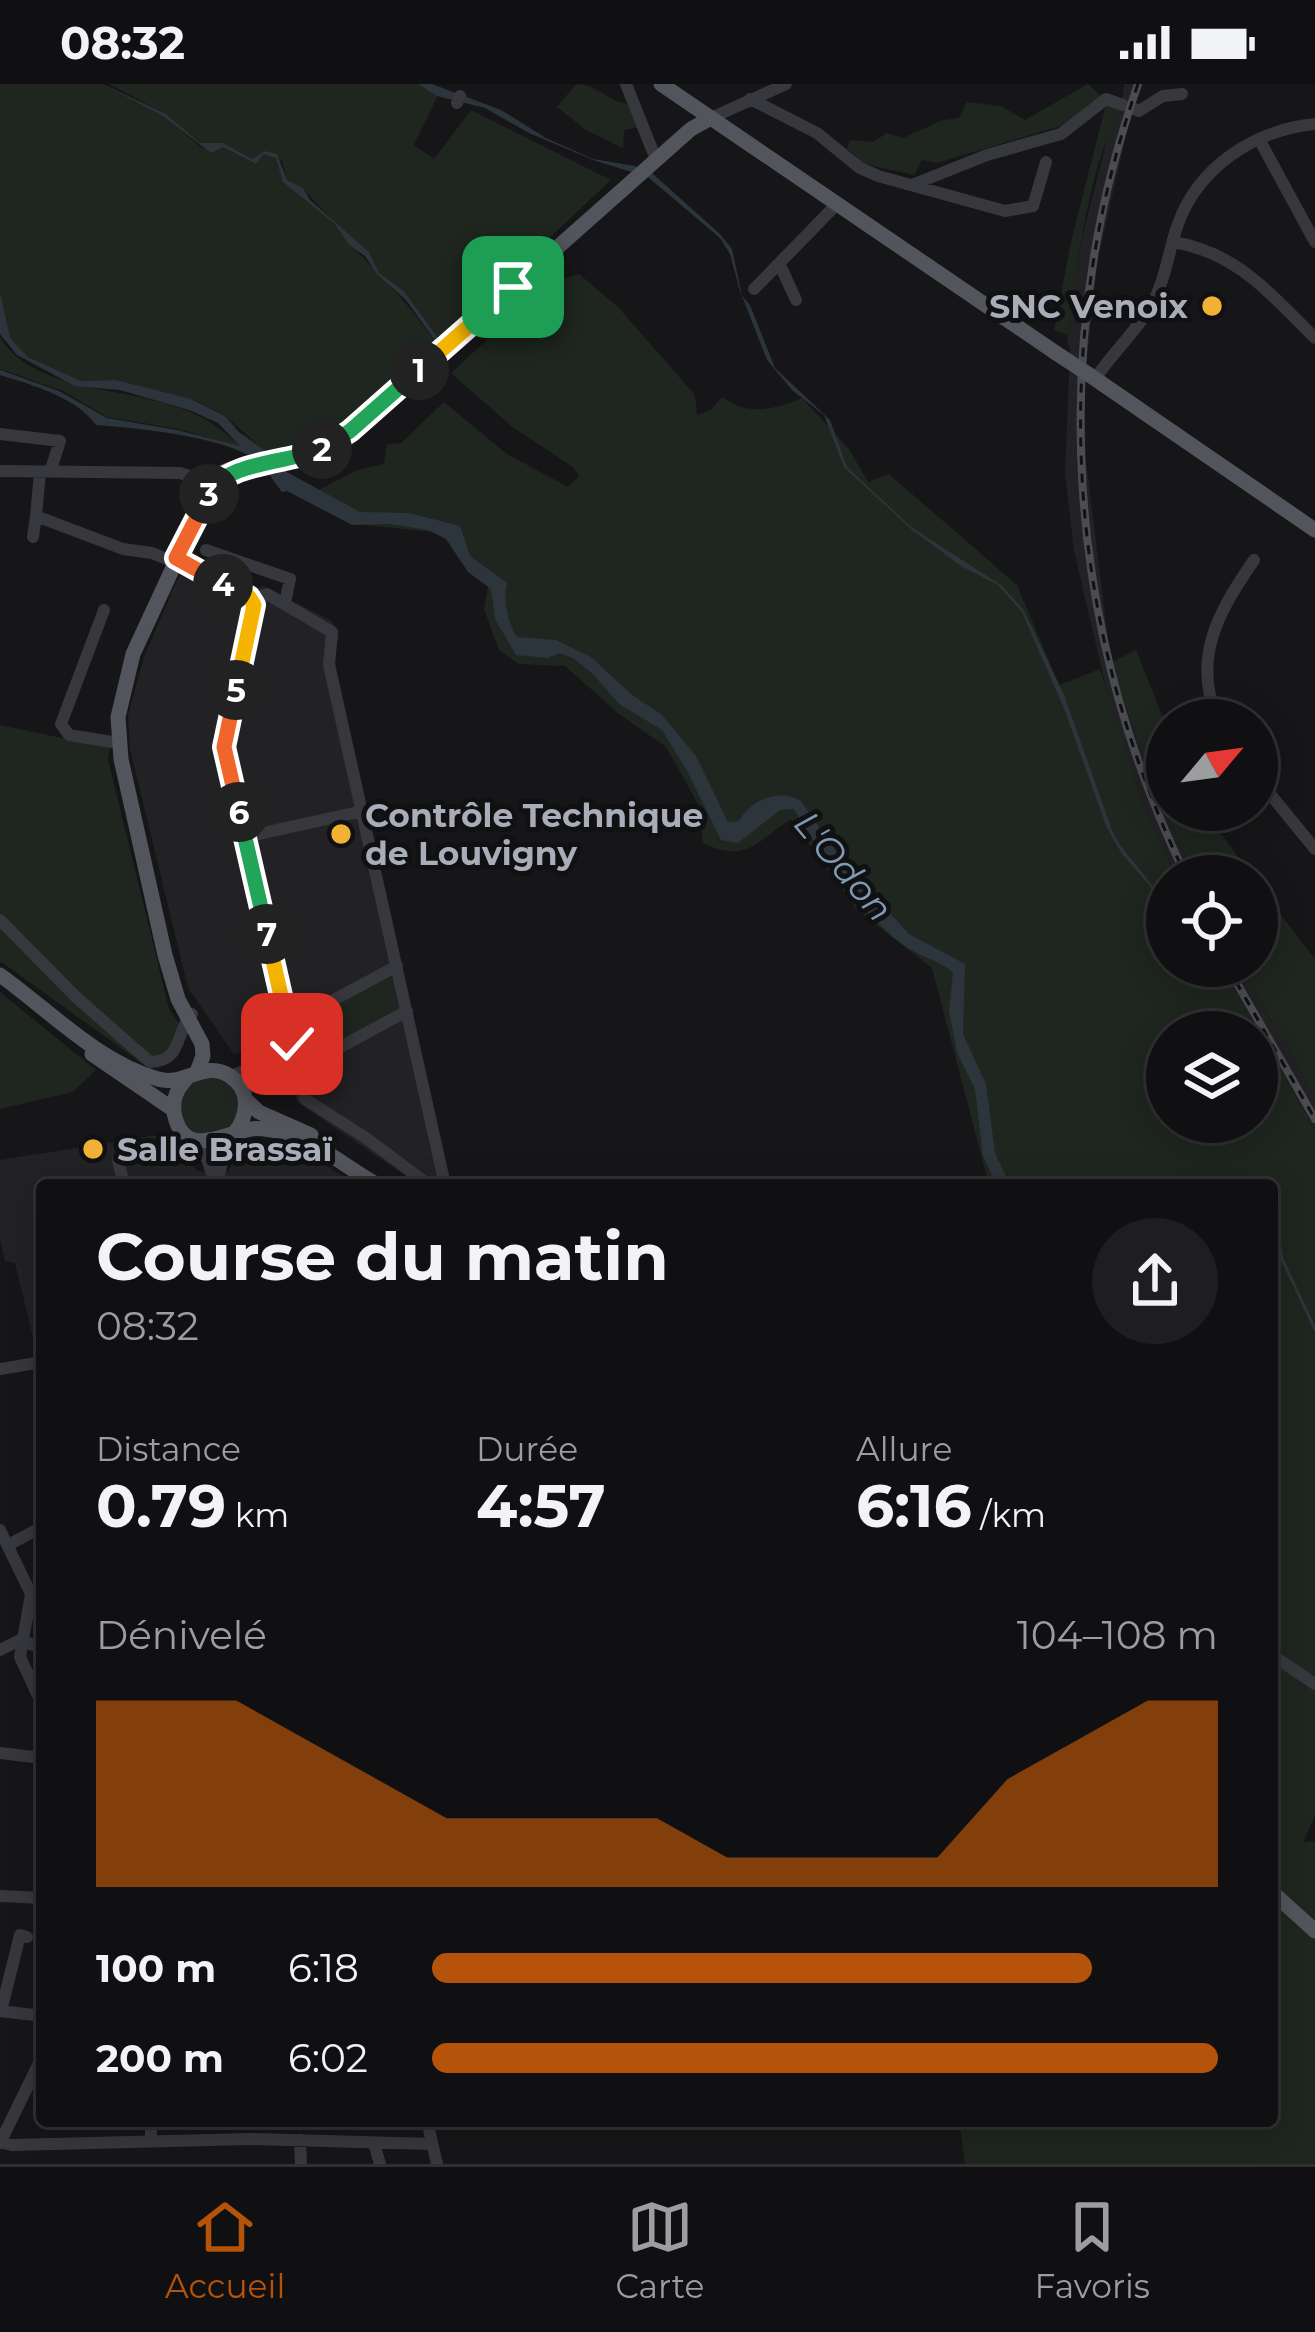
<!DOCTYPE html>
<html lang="fr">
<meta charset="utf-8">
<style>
body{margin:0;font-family:Montserrat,sans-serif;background:#1e1e20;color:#f1f3f6;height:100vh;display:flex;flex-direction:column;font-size:45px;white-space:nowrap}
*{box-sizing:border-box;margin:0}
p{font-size:39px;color:#9c9d9f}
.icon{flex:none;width:66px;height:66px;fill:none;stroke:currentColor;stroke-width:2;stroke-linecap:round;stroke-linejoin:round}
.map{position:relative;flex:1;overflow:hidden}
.panel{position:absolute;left:36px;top:1095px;width:1242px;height:948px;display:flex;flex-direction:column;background:#101012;border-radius:12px;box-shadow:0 6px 30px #0003,0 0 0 3px #303032}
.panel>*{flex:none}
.needle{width:78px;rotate:61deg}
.buttons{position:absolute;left:1146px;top:615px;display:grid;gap:24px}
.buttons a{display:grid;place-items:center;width:132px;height:132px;border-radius:50%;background:#101012;box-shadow:0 6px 30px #0003,0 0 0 3px #303032;font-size:60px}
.pin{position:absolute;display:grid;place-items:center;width:102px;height:102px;color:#fff;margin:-51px;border-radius:24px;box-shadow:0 6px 18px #0006}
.km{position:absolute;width:60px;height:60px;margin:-30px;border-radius:50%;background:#222;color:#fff;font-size:33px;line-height:60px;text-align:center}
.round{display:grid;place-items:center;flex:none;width:126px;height:126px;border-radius:63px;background:#1e1e20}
.headline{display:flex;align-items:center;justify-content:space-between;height:204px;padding:0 60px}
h1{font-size:66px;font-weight:700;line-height:90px}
.figures{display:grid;grid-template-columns:repeat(3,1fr);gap:18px;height:204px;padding:12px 60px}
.figures div{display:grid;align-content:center}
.figures b{font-size:60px;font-weight:700}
.figures small{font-size:33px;font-weight:400}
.figures p{font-size:33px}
.chart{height:336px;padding:24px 60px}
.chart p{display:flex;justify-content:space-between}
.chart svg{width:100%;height:216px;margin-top:12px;fill:#b45309;opacity:.7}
ul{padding:0 60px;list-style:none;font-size:39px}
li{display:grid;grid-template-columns:192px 144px 1fr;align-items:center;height:90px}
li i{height:30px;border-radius:15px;background:#b45309}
.status{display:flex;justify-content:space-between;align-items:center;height:84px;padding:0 60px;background:#101012;direction:ltr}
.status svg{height:33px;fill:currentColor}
.tabs{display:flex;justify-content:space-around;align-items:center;height:168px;border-top:3px solid #303032;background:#101012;font-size:33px;color:#9c9d9f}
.tabs a{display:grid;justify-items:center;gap:6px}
.tabs .selected{color:#b45309}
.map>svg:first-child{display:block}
</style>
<div class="status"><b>08:32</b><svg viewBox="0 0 49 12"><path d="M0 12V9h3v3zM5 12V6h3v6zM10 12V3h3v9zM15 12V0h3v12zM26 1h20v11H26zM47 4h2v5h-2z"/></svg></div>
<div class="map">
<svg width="1315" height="2080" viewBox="0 0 1315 2080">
<rect width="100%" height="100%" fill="#161618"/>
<path fill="#222225" d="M1124,0H1143L1131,29L1098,175L1084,302L1086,376L1111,579L1153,701L1195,792H1176L1139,708L1114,638L1074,467L1065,390L1070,265L1067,258L1073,206L1082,154L1110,43L1121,25Z
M193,476L250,508L263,502L332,537L339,552L334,573L451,1101H419L297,1018L280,954L234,970L188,904L130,665L128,631L144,573L177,496Z
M1222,882H1240L1315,1014V1046Z
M164,1050L181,1073L200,1088L229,1087L237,1068L257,1059L306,1069L357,1101H42V1270L37,1271L15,1179L5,1177L0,1155V1076Z"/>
<path fill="#1e261f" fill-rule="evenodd" d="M0,0H103L163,31L202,64L223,63L256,80L264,70C283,71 278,85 283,98C300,111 321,123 335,140C341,147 344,157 352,163C382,191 410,222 434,256L413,276L415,280C368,321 331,356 268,370L224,331L196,317L116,296L81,297L28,273L15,261L9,253L0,208Z
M109,0H418L439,9L414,61L434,75L471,26L611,96L440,257L404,207L379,189L369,168L352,157L302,104L287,96L282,77L265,67L252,75L223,59H200L166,30Z
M576,0C596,0 612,19 628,20L639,43L624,46L623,64L586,46L557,23Z
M1088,0L1101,12L1064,41L937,79L922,76L914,91L864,80L847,64L850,56L873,58L887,49L903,54L943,36L959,34L967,18L1001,22L1025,36Z
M1106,20L1121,26C1090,74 1075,191 1068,251L1054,246L1071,158Z
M579,190L618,223L695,311L697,331L711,326L722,313C747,332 774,326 802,314L849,365L868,398L889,390L1017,501L1059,601L1100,585L1139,708L1176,792H1167V882H1222L1315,1046V1732L1303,1758L1315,1757V1843L1272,1801V1101H989L932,884L857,826L791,735C757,757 747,780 703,759L698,720L666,663L619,630L565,582L519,580L499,566L484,525L489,498L458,474L452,450L365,441L315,408L357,386L384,380L387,360L401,359L444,318L507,370L568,403L579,392L573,383L511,342L451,289L549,199ZM1167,948H1257V1038H1167Z
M0,253C31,307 127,304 180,324C206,333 222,346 243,364L179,345L107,333L63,307L0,285Z
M1136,566L1167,643V726H1204L1252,792H1195L1153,701L1111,579Z
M0,641L110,664L108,675L169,925L180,941L173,967L150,985L0,877Z
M1257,800L1315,875V1014L1240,882H1257Z
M386,895L391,898L397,922L392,930L306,976L301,972L296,948L300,941Z
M0,908L96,986L73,1008L0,1025Z
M180 1022a30 30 0 1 1 60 0a30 30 0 1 1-60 0Z
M1272,1813L1315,1855V2080H965L959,2037H1272Z"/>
<path fill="#2c353c" d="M103,0L166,30L200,59H223L252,75L265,67L277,70L287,96L303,104L310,116L369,168L379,189L404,207L440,257L415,280L412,277L434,255L406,216L377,190L365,172L349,161L334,139L283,98L276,74L264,70L256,80L223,63L211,69L163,32Z
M418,0H432L501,26L546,54L593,75L635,82L653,90L720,150L732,165L742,212L750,221L775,284L830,336L847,383L911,443L1001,501L1023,525L1064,611L1113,749C1132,785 1167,802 1167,847L1151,803L1122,770L1107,744L1065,627L1022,528L998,501L961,482L911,445L844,383L824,331L792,306L767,276L740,207L730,170L720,154L648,93L596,77L529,49L485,24L437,12Z
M0,208L10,254L28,273L81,297L116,296L191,315L225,332L239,348L284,380L285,387L360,428L409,429L460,442L470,472L507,499C503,515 507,538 517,553L556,556L591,573L631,610L662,631L696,672L728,738L739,737C751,716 779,704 801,717L844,779L909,850L965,880L963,950L986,1000L995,1069L1010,1101H997L983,1072L975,1005L957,969L949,927L953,888C938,876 918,872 902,860C857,826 823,772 794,725L780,726L738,759L721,756L687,687L662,646L619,620L593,590L573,574L559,569L548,574L516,571L495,535L491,505L468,488L446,455L428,446L389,440L352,441L287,407L282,408C271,394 267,384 253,374C220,352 136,344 96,341C76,313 32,301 0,291V286L59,307L107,334L177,346L240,362L218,339L189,326L120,306L75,302L17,271L0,250Z"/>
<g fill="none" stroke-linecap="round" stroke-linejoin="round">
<path stroke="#2c353c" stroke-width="3" d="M0,288L26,297
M1272,1112L1282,1175L1315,1245"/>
<path stroke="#37383d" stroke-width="12" d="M626,0L653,68
M750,15L817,49L860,84L878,92L1005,127L1033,122L1046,78
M457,19L460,12
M1132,24L1139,27L1163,12L1182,10
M711,34L786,0
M1259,55L1315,158
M912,101L987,71L1061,50L1106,15L1123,21
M1173,158C1237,168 1271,211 1315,254
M780,181L796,216
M754,205L837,120
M1095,295C1114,266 1141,244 1156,212C1167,189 1169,164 1178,140C1199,82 1255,46 1315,40
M0,350L60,357L50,388
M0,387L180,389L214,400
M40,388L36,432L123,465L152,469L174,478
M33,453L36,432
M206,466L290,495L285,519
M176,474L249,513L254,521L224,663L305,1015L366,1054L429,1101
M252,516L267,510L332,548L329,581L445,1101
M104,526L61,640L69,651L118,659
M1218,636C1191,574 1219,527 1254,476
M1257,694L1315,765
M245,753L363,727
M0,836L76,913L150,978C183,978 175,947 192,930
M287,941L397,882
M298,986L407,927
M230,992C254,986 268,967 292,960
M193,1054L207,1075L216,1101
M118,1076L124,1101
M218,1094L228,1054
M0,1285L42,1278
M0,1446L31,1510L20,1573L42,1620
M8,1461L42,1443
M20,1556L42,1564
M0,1566L20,1556
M1272,1571L1315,1600
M0,1669L42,1674
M0,1812L42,1814
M0,1927L42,1932
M1,1927L20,1851L27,1853
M151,2037V2055
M427,2037L437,2080
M300,2056L301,2080
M0,2058L12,2061L250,2055L432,2060
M0,2059L42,1973
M374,2059L380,2080"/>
<path stroke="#53555c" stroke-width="15" d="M661,0L1056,269
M1088,290L1315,446
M0,891C49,926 98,978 158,995C184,1003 205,975 230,992C252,1007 248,1032 234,1050
M92,970L174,1026
M197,988L203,972L202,960L178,915L165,871L121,675L118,633L133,570L215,393C228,380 270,381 291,375C312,370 329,363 346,351L691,45L711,34
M186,995C177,1005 172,1015 174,1029C184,1077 224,1049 251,1045C263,1043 276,1047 288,1050C321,1060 348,1085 378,1101
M245,1015L259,1028L311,1051
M1272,1808L1315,1847"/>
<g stroke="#4a4c52" stroke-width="8">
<path id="rail" d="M1138,0C1047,262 1065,543 1186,792
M1227,882L1315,1035"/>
</g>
<use href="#rail" stroke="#111113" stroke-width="3" stroke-dasharray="9" stroke-linecap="butt"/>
<path stroke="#53555c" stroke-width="15" d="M1056,269L1088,290"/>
</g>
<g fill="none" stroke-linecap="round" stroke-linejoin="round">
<g stroke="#fff" stroke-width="24">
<path id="split-1" d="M419,286L513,203"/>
</g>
<g stroke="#fff" stroke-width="24">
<path id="split-2" d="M322,365L350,347L419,286"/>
</g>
<g stroke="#fff" stroke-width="24">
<path id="split-3" d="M209,410C226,377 290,379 322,365"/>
</g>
<g stroke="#fff" stroke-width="24">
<path id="split-4" d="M209,410L176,474L223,500"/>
</g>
<g stroke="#fff" stroke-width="24">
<path id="split-5" d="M223,500L249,513L254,521L236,606"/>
</g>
<g stroke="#fff" stroke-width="24">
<path id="split-6" d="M236,606L224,663L239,728"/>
</g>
<g stroke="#fff" stroke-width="24">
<path id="split-7" d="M239,728L267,850"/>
</g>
<g stroke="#fff" stroke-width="24">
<path id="split-8" d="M267,850L292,960"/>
</g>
<use href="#split-1" stroke="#f5b400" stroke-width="15"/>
<use href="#split-2" stroke="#22a559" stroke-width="15"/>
<use href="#split-3" stroke="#22a559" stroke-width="15"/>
<use href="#split-4" stroke="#f0652b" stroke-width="15"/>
<use href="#split-5" stroke="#f5b400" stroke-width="15"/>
<use href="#split-6" stroke="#f0652b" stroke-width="15"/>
<use href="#split-7" stroke="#22a559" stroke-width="15"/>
<use href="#split-8" stroke="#f5b400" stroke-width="15"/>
</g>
<g fill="#f2b134" stroke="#111113" stroke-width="4.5">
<circle cx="1212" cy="222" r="12"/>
<circle cx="341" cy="750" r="12"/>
<circle cx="93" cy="1065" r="12"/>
</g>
<g text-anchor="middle" stroke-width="10" stroke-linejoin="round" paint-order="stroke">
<g font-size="33" font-weight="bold" fill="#a8adb8" stroke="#111113" text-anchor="start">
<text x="1188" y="234" text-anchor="end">SNC Venoix</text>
<text x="365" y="743">Contrôle Technique<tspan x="365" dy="38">de Louvigny</tspan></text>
<text x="117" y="1077">Salle Brassaï</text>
</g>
<g font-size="36" font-style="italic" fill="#7f9bb3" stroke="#111113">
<text transform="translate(844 782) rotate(50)" y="13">L'Odon</text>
</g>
</g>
</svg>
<div class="buttons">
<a><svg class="needle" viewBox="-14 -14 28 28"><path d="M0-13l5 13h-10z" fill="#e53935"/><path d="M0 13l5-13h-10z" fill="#9c9d9f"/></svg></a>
<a><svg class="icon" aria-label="locate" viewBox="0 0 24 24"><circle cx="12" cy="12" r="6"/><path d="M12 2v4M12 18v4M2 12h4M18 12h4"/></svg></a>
<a><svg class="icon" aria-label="layers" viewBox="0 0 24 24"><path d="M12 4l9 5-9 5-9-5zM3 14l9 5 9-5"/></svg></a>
</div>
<div class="pin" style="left:513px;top:203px;background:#1e9e55"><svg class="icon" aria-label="arrive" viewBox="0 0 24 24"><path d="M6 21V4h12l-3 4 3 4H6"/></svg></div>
<div class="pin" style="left:292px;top:960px;background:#d93025"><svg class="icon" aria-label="check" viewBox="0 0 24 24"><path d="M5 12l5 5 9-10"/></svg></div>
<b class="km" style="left:419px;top:286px">1</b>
<b class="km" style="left:322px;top:365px">2</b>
<b class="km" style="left:209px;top:410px">3</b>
<b class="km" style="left:223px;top:500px">4</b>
<b class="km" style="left:236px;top:606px">5</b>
<b class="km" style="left:239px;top:728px">6</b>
<b class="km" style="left:267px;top:850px">7</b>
<section class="panel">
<div class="headline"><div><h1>Course du matin</h1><p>08:32</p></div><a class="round"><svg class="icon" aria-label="share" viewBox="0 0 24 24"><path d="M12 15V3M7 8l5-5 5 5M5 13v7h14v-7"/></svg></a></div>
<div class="figures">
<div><p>Distance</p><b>0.79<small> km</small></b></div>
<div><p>Durée</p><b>4:57</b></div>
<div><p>Allure</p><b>6:16<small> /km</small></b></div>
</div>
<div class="chart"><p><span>Dénivelé</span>104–108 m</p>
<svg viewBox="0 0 160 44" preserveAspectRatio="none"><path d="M0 44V6L10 6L20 6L30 14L40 22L50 30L60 30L70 30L80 30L90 38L100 38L110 38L120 38L130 22L140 14L150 6L160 6V44z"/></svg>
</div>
<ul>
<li><b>100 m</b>6:18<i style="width:84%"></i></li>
<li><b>200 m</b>6:02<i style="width:100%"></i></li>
</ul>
</section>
</div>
<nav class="tabs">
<a class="selected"><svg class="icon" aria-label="home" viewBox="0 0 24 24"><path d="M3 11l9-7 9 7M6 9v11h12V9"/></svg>Accueil</a>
<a><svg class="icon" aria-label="map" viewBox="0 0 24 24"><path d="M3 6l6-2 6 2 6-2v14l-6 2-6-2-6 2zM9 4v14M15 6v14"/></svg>Carte</a>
<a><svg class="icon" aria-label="saved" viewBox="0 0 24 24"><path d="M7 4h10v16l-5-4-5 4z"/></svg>Favoris</a>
</nav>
